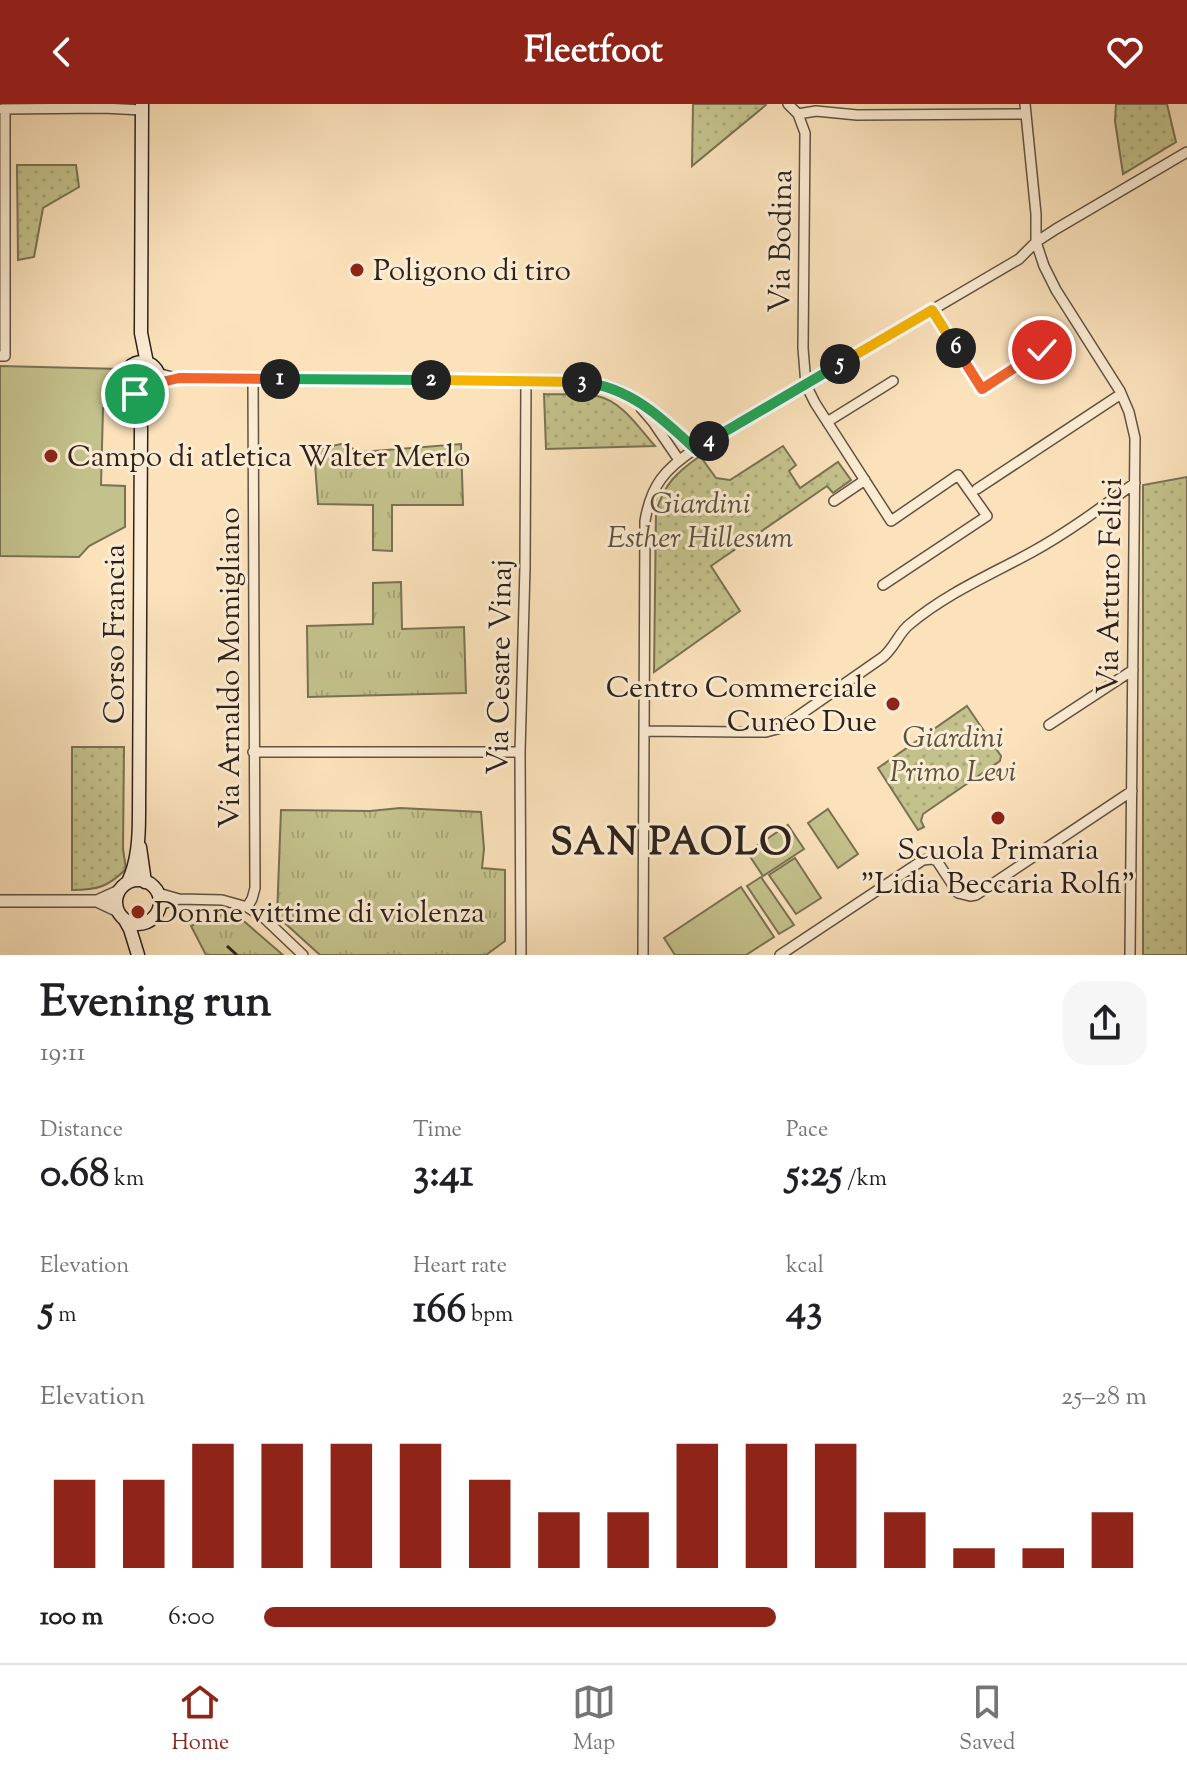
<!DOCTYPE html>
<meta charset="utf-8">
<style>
body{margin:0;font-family:"Sorts Mill Goudy",serif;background:#f6f6f6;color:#202124;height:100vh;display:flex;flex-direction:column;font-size:30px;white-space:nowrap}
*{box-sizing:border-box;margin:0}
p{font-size:26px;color:#757577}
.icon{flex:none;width:44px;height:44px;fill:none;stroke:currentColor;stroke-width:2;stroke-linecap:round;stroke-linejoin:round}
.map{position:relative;height:851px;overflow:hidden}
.side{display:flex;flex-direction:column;background:#fff;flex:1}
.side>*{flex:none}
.pin{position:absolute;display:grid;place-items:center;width:68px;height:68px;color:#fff;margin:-34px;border:4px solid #fff;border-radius:50%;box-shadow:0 2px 8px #0007}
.km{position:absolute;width:40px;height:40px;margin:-20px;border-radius:50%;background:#222;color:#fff;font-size:22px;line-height:40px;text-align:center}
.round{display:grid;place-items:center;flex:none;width:84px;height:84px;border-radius:24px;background:#f6f6f6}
.headline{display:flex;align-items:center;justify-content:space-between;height:136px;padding:0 40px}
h1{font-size:44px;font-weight:700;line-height:60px}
.stats{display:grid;grid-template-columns:repeat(3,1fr);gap:12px;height:136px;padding:8px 40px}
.stats div{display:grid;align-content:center}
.stats b{font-size:40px;font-weight:700}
.stats small{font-size:22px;font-weight:400}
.stats p{font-size:22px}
.chart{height:224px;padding:16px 40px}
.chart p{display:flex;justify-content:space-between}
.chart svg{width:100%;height:144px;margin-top:8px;stroke:#8f2418;stroke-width:6}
ul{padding:0 40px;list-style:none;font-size:26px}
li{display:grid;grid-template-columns:128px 96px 1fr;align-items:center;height:60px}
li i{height:20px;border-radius:10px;background:#8f2418}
header{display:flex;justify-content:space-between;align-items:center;height:104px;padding:0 40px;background:#8f2418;color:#fff;font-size:36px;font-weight:700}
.tabs{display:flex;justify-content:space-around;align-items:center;height:112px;border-top:2px solid #e0e0e0;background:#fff;font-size:22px;color:#757577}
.tabs a{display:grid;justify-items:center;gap:4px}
.tabs .active{color:#8f2418}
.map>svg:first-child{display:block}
</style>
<header><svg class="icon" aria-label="back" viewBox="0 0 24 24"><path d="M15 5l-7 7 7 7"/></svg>Fleetfoot<svg class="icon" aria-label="heart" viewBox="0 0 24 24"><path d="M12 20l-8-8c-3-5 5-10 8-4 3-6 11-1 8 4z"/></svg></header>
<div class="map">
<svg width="1187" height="851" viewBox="0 0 1187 851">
<defs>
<pattern id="grass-tufts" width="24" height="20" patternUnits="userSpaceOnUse" patternTransform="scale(2)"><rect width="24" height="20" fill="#c4c28c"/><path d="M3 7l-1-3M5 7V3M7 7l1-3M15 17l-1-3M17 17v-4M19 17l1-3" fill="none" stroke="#a9a678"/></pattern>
<pattern id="park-dots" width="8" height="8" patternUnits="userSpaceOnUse" patternTransform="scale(2)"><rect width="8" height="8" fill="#c4c28c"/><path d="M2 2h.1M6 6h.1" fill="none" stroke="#a9a678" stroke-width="1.8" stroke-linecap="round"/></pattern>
</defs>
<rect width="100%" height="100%" fill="#fbe2bb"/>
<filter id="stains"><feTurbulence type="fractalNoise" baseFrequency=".0025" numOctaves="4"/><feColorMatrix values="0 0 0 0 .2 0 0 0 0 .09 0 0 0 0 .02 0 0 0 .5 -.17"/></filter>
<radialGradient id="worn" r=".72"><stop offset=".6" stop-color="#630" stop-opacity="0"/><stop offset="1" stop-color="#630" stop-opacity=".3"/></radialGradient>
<path fill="url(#grass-tufts)" stroke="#797254" stroke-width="2" d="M341,340L361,348L461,340L463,401H392V447L373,446V401L318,400L314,346Z
M401,478L402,525L464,523L466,589L308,593L307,522L373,520V479Z
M400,704L481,708L484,745L482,764L505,766V837L486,851H320L277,812L281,706L370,707Z
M214,811L239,813L283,851H206L191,822Z"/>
<path fill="url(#park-dots)" stroke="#797254" stroke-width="2" d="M693,0H765L766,1L692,62Z
M1116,0H1167L1176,38L1123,70L1115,17Z
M17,61H76L79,83L43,104L34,153L18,156Z
M544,290C561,291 580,289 597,292C622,297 639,324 655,342L546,345Z
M783,342L796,361L789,367L800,384L838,358L851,376L833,389L827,382L711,462L740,507L654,568L656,408C664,380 677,368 700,352L716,374L730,376Z
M1187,373V851H1143V381Z
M967,602L1001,652L1000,657L923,710L921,717L924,723L918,726L878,664Z
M72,643H124L123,745L126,765C108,783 97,786 72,786Z"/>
<path fill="#c4c28c" stroke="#797254" stroke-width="2" d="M0,262L121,265L120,304H103L101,381L125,382V423L89,442L79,453L0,452Z
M828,705L858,750L838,764L808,719Z
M788,721L804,745L763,772L747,748Z
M795,754L821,794L796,810L769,771Z
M761,773L794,821L779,830L747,782Z
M741,783L774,833L746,851H675L664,834Z"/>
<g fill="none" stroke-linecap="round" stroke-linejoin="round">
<g stroke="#615243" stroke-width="12">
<path id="minor" d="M788,0L798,10L805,29L803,244L806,281L815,299L891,417L958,371L987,412L883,481
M1025,0L1036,110V138L1044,162L1056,186L1120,287L1129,308L1135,334L1130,851
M2,5L103,4L142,6
M798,10L816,7L857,11L1026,10
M932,206L982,285L1042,246
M0,252H5V5
M157,269L176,274
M158,279L179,274L540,277C559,277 578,276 597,279C636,286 668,319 695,345
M641,304L653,318L679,356
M827,318L893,277
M977,385L1121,290
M834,397L865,376
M1049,621L1133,566
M644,627L742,628H766L781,624L883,553C895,543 899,528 910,520C947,489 990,471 1032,448C1068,428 1102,403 1135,379
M253,648H520
M158,789L179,795L222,796L247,803L263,813L303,851
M159,801L179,795
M247,803L252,795L255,784L253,274
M521,851L520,648L525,463L526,277
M643,851L645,417C651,381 665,365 695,345L1019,155L1036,138L1056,125L1187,48
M780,851L923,756L932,755L937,757L958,789L970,792L976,791L1132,687"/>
</g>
<g stroke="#615243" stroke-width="14">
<path id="tertiary" d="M0,797H97L119,787
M97,797L118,807"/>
</g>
<g stroke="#2e221b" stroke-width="15">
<path id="secondary" d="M142,0L141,229L147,259
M125 275a17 17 0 1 1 34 0a17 17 0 1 1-34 0Z
M140,743L145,778
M116 798a22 22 0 1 1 44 0a22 22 0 1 1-44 0Z
M128,778C138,757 139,733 139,710L141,324L139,302L135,290
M125,816L130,825L138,851"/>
</g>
<use href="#minor" stroke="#fcecd3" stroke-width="9"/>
<use href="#tertiary" stroke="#fcecd3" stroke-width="11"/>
<use href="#secondary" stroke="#fcecd3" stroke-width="12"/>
<path stroke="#2e221b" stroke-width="3" stroke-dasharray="14 14" stroke-linecap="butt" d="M227,842L237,851"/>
</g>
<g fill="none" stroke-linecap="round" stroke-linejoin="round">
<g stroke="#fff" stroke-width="16">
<path id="split-1" d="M135,290C146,293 153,288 158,279L179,274L280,275"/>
</g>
<g stroke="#fff" stroke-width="16">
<path id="split-2" d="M280,275L431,276"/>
</g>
<g stroke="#fff" stroke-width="16">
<path id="split-3" d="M431,276L582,278"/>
</g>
<g stroke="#fff" stroke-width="16">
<path id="split-4" d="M582,278C630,283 662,314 695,345L709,337"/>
</g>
<g stroke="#fff" stroke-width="16">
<path id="split-5" d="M709,337L840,260"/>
</g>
<g stroke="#fff" stroke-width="16">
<path id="split-6" d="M840,260L932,206L956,244"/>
</g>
<g stroke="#fff" stroke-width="16">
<path id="split-7" d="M956,244L982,285L1042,246"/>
</g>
<use href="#split-1" stroke="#f0652b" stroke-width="10"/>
<use href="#split-2" stroke="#22a559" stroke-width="10"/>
<use href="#split-3" stroke="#f5b400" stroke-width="10"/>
<use href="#split-4" stroke="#22a559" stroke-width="10"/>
<use href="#split-5" stroke="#22a559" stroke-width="10"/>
<use href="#split-6" stroke="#f5b400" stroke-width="10"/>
<use href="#split-7" stroke="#f0652b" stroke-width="10"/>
</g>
<g fill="#8f2418" stroke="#fcecd3" stroke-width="3">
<circle cx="357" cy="166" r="8"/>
<circle cx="51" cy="352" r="8"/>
<circle cx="893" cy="600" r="8"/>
<circle cx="998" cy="714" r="8"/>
<circle cx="138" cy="808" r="8"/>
</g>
<g text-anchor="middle" stroke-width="6" stroke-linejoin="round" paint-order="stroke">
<g font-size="30" fill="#2e221b" stroke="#fcecd3">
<text transform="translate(780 137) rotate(-89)" y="10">Via Bodina</text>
<text transform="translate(1109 482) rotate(-89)" y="10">Via Arturo Felici</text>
<text transform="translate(114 530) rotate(-90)" y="10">Corso Francia</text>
<text transform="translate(499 563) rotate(-89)" y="10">Via Cesare Vinaj</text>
<text transform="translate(229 564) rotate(-90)" y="10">Via Arnaldo Momigliano</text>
</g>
<g font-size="30" fill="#2e221b" stroke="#fcecd3" text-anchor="start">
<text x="373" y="176">Poligono di tiro</text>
<text x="67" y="362">Campo di atletica Walter Merlo</text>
<text x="877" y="593" text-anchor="end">Centro Commerciale<tspan x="877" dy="34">Cuneo Due</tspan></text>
<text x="998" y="755" text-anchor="middle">Scuola Primaria<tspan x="998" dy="34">"Lidia Beccaria Rolfi"</tspan></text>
<text x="154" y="818">Donne vittime di violenza</text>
</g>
<g font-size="30" font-style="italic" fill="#5b523d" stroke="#fcecd3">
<text x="700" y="409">Giardini<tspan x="700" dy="34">Esther Hillesum</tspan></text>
<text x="953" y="643">Giardini<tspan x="953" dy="34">Primo Levi</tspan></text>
</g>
<g font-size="38" font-weight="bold" letter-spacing="2" fill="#2e221b" stroke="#fcecd3">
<text x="672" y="750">SAN PAOLO</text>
</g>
</g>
<rect width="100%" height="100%" filter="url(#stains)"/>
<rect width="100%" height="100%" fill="url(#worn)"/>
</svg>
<div class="pin" style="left:135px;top:290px;background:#1e9e55"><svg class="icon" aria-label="arrive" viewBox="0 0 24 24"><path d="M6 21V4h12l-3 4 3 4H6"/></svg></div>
<div class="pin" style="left:1042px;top:246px;background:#d93025"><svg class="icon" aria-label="check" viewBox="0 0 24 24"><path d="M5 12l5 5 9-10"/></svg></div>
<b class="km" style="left:280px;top:275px">1</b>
<b class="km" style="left:431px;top:276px">2</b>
<b class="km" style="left:582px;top:278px">3</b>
<b class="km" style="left:709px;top:337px">4</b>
<b class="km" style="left:840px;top:260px">5</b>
<b class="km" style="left:956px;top:244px">6</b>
</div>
<section class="side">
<div class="headline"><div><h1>Evening run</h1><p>19:11</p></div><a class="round"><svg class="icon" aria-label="share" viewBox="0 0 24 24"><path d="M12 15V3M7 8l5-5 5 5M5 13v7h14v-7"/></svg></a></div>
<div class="stats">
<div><p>Distance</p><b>0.68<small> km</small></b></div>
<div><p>Time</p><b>3:41</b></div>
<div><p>Pace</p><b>5:25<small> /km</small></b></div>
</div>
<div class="stats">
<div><p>Elevation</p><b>5<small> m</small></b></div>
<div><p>Heart rate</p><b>166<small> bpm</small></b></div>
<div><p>kcal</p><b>43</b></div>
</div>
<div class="chart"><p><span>Elevation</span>25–28 m</p>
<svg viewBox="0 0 160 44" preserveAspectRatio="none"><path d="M5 44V17M15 44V17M25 44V6M35 44V6M45 44V6M55 44V6M65 44V17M75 44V27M85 44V27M95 44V6M105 44V6M115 44V6M125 44V27M135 44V38M145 44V38M155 44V27"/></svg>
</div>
<ul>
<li><b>100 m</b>6:00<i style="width:58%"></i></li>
</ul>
</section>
<nav class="tabs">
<a class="active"><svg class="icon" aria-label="home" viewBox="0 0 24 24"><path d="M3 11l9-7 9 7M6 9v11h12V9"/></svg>Home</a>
<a><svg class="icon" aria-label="map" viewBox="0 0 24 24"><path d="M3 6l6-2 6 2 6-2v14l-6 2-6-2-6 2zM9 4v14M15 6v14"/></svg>Map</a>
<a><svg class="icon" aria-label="saved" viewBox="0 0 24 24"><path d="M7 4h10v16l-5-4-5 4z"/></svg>Saved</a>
</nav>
